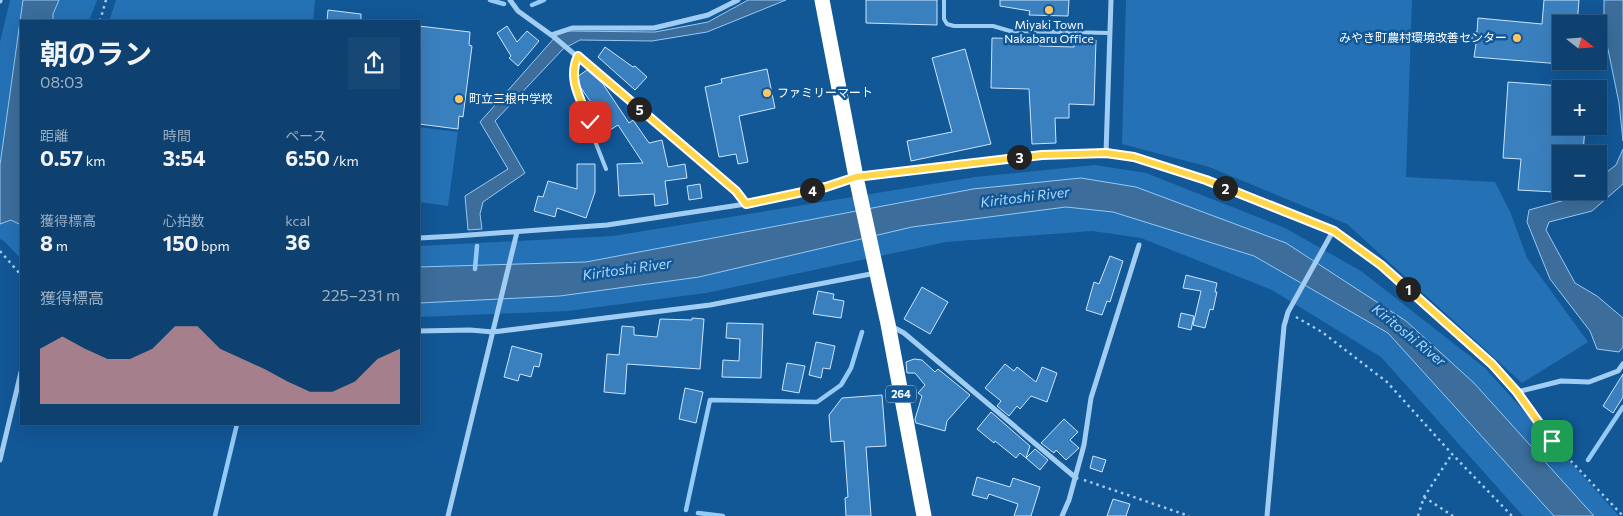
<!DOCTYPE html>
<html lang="ja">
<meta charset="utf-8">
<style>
body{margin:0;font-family:Commissioner,"Noto Sans JP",sans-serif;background:#174875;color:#f1f3f6;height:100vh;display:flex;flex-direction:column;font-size:19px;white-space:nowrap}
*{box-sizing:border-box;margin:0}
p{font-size:16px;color:#9bafc3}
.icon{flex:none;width:28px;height:28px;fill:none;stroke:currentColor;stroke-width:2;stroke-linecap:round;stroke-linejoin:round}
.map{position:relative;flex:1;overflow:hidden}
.drawer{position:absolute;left:20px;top:20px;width:400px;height:405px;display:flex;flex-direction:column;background:#0e4170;border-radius:0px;box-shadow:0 5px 20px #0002,0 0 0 1px #2e5a83}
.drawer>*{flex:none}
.needle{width:32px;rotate:107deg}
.fabs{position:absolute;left:1552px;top:15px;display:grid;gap:10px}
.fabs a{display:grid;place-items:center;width:55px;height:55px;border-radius:0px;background:#0e4170;box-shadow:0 5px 20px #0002,0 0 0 1px #2e5a83;font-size:25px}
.pin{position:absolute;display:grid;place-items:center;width:42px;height:42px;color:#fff;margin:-21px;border-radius:10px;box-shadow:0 2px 8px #0006}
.km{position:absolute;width:25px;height:25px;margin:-12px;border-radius:50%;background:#222;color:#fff;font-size:14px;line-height:25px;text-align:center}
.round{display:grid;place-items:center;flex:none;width:52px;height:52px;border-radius:0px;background:#174875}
.summary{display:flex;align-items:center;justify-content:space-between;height:85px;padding:0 20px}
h1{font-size:28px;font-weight:700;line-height:38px}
.metrics{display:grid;grid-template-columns:repeat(3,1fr);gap:8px;height:85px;padding:5px 20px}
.metrics div{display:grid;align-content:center}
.metrics b{font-size:21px;font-weight:700}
.metrics small{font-size:14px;font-weight:400}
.metrics p{font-size:14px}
.chart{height:140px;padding:10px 20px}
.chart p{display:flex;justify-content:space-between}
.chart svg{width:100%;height:90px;margin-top:5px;fill:#e69b98;opacity:.7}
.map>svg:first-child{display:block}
</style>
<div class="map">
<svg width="1623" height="516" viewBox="0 0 1623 516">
<rect width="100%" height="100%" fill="#125796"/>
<path fill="#2571b5" d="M10,0H23L0,165V42Z
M59,0H97L89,21H53V14Z
M116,0H315L313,21H109Z
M1126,0H1412L1406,177L1495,182L1511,214L1527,258L1588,342L1522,383L1347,224L1209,167L1122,144Z
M419,127L458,132L448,206L419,202Z
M1095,165L1146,173L1285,228L1361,271L1485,368L1619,516H1594L1474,383L1406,321L1136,187L973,189L586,262L419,267V246L613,236L975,177Z
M1066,207L1113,212L1254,256L1388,333L1554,516H1523L1381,357L1272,290L1141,238L1092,231L946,242L706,293L568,311L419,317V303L560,296L699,277L912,227Z
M11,220L21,225V259L4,241L0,239V224Z"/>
<path fill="#3c6d9b" stroke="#94caf6" d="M23,0H59L53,14V21H21V225L11,220L0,224V165Z
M748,0H786L707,32L652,41L580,40L563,49L495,121L525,173L483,202L480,214L482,229L468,230L465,196L508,169L480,122L557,35L568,31L655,32L708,22Z
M1604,0H1623V141L1619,103L1604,30Z
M1623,149V184L1592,211L1549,222L1546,230L1575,283L1597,296L1623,318V347L1619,352L1597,349L1590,331L1550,279L1527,222L1529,210L1576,197L1583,191H1599V178L1616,165Z
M1081,178L1136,187L1286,243L1406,321L1474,383L1594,516H1554L1388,333L1254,256L1113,212L1066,207L912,227L699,277L560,296L419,303V267L586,262L973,189Z"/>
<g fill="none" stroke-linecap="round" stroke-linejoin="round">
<path stroke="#94caf6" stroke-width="4.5" d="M490,0L504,4
M532,5L544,0
M475,269L477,246
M1588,460L1623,407
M686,510L710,400L817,402L841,385L851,368L862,332
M698,513L723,516
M215,516L237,424"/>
</g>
<path fill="#3b80be" stroke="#cae5fd" d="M866,0H937V25L866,23Z
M1000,0H1069L1068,16L1029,15L1030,11L1000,6Z
M1544,0H1579L1577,24H1561V64L1474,57L1476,44L1472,43V32H1477L1478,18L1542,24Z
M328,10L361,14V21H327Z
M419,26L470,32L469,45L472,46L463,117L459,116L458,129L419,124Z
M507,26L517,42L527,31L539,41L518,66L509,58L511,56L497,33Z
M992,38L1040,39V46L1074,47V39L1096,40L1094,105L1069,104V118H1055L1056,143L1032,144L1029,89L991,88Z
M605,47L633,67L635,66L647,77L635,90L598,57Z
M965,49L991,144L911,161L907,141L952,132L932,58Z
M767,69L775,108L739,116L748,162L738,164L736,154L719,157L705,87L722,83L721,79Z
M587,70L603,84L629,123L633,120L649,143L662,140L668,167L685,164L687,178L665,181L668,204L655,206L654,194L619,196L617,164L643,163L618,125L610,130L579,85L577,77Z
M1508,82L1561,86V126H1585L1583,154H1561V162H1557L1554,192L1518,190L1521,159L1503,158Z
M577,164H595V192L586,218L557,208L555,217L534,211L538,196L543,197L548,181L577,189Z
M700,184L702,198L689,200L687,186Z
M1110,256L1123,261L1110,302L1107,301L1102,315L1086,310L1094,282L1099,284Z
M1186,275L1217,283L1215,292H1217L1213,310L1210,309L1205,328L1193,325L1201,291L1183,288Z
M922,287L948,302L930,334L904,319Z
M818,291L834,294L833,299L844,301L841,318L813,314Z
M1181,313L1194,316L1191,330L1178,327Z
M692,318L704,319L700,369L627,364L625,394L604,392L607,354L619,355L622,326L634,327V335L657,337L660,319L692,320Z
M727,323L763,324L761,378L722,377L723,360L739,361L740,339L726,338Z
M816,342L835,346L830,369L823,368L821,378L809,375Z
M512,346L542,354L539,367L534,366L531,377L520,374L518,381L504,377Z
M914,359L922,360L935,372L938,369L970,395L947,421L945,431L916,423L915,419L922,396L918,393L925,385L915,373H907L906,362Z
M787,363L805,366L799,393L782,390Z
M1005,364L1014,371L1017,367L1036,382L1042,367L1057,373L1047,402L1031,396L1020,409L1017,406L1009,416L997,406L1001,401L985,388Z
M1623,374V397L1613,413L1603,406Z
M685,388L703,392L696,423L679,419Z
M882,395L886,446L866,447L871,516H846L845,498L848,497L844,441L831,442L829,415L842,398Z
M991,412L1030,446L1026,458L1020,453L1016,458L995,441L994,443L977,429Z
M1064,419L1078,432L1070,440L1079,448L1066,460L1056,450L1054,453L1041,443Z
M1035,449L1048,460L1040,470L1026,458Z
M1093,456L1106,460L1102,472L1090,468Z
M977,477L1010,487L1013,478L1040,487L1031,516H1014L1018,504L989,494L987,499L972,495Z
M1113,499L1130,504L1126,516H1107Z"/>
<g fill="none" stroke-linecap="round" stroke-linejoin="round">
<path stroke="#a2cdf3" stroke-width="2.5" stroke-dasharray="2.5 4" stroke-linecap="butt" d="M100,21L106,0
M0,251L21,275
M1296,317L1322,332L1387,382L1452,454L1512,516
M1522,400L1552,441L1623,516
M1084,480L1189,516
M1424,497L1453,516
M1418,516L1424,497L1452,454"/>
<path stroke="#a2cdf3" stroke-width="4" d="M944,0V19L947,24L954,26H993L1010,31L1110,33
M578,56L573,65V82L590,122L593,136L606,169"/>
<path stroke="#a2cdf3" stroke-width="5" d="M510,0L518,11L554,37L736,191L746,204
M0,1V0
M551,35L572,28H654L708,15L738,0
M1106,153L1111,0
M419,238L456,236L607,225L746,204L826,187L856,177L1042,155L1106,153L1134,157L1206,180L1333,231L1381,265L1492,364L1517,392L1561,381L1589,382L1618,371L1623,364
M891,326L904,333L1076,478
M419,331L470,330L493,332L710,305L876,273
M0,460L21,372
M448,516L517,232
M1062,516L1069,500L1084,445L1091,398L1139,245
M1267,516L1284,326L1288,312L1333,231"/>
<path stroke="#fff" stroke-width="15" d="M822,0L856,177L888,324L924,516"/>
</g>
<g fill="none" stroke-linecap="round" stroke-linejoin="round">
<g stroke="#fff" stroke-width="10">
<path id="route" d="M590,122C581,100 567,79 578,56L736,191L746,204L826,187L856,177L1042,155L1106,153L1134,157L1206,180L1334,231L1381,265L1492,364L1517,392L1552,441"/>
</g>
<use href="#route" stroke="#ffd54a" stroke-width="6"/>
</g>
<g fill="#ffc664" stroke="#125796" stroke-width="2">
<circle cx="1049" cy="10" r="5"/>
<circle cx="1517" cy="38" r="5"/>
<circle cx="767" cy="93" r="5"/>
<circle cx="459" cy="99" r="5"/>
</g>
<g text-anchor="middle" stroke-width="5" stroke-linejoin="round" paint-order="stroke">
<rect fill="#125796" stroke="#b8cde0" stroke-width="1" x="886" y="385.5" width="30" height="17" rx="4"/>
<g font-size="11" font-weight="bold" fill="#fff">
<text x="901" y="398">264</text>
</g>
<g font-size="12" fill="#fff" stroke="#125796" text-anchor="start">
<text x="1049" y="29" text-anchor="middle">Miyaki Town<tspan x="1049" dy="14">Nakabaru Office</tspan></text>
<text x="1507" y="42" text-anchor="end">みやき町農村環境改善センター</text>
<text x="777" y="97">ファミリーマート</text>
<text x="469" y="103">町立三根中学校</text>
</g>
<g font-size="14" font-style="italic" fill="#afd7fa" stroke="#125796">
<text transform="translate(1025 197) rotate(-7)" y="5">Kiritoshi River</text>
<text transform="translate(627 269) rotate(-8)" y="5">Kiritoshi River</text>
<text transform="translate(1409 335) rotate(39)" y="5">Kiritoshi River</text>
</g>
</g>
</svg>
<div class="fabs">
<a><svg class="needle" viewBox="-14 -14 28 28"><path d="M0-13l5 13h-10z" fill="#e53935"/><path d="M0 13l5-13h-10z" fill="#9bafc3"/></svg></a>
<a>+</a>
<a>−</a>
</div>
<div class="pin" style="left:1552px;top:441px;background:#1e9e55"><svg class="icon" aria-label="arrive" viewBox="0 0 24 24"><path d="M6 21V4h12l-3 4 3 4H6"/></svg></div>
<div class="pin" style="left:590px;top:122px;background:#d93025"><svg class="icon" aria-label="check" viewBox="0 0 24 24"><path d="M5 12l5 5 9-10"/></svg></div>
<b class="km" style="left:1408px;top:289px">1</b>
<b class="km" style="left:1225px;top:188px">2</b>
<b class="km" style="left:1019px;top:157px">3</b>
<b class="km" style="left:812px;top:190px">4</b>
<b class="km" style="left:639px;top:109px">5</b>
<section class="drawer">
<div class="summary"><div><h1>朝のラン</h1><p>08:03</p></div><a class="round"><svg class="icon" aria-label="share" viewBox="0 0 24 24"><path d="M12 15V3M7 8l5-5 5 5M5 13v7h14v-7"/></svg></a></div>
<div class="metrics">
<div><p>距離</p><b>0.57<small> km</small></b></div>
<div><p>時間</p><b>3:54</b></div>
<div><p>ペース</p><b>6:50<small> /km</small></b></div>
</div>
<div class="metrics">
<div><p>獲得標高</p><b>8<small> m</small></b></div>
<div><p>心拍数</p><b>150<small> bpm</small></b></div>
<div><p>kcal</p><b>36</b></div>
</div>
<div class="chart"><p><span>獲得標高</span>225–231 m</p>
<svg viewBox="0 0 160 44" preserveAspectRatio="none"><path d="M0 44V17L10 11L20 17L30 22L40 22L50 17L60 6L70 6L80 17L90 22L100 27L110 33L120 38L130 38L140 33L150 22L160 17V44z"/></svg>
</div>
</section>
</div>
